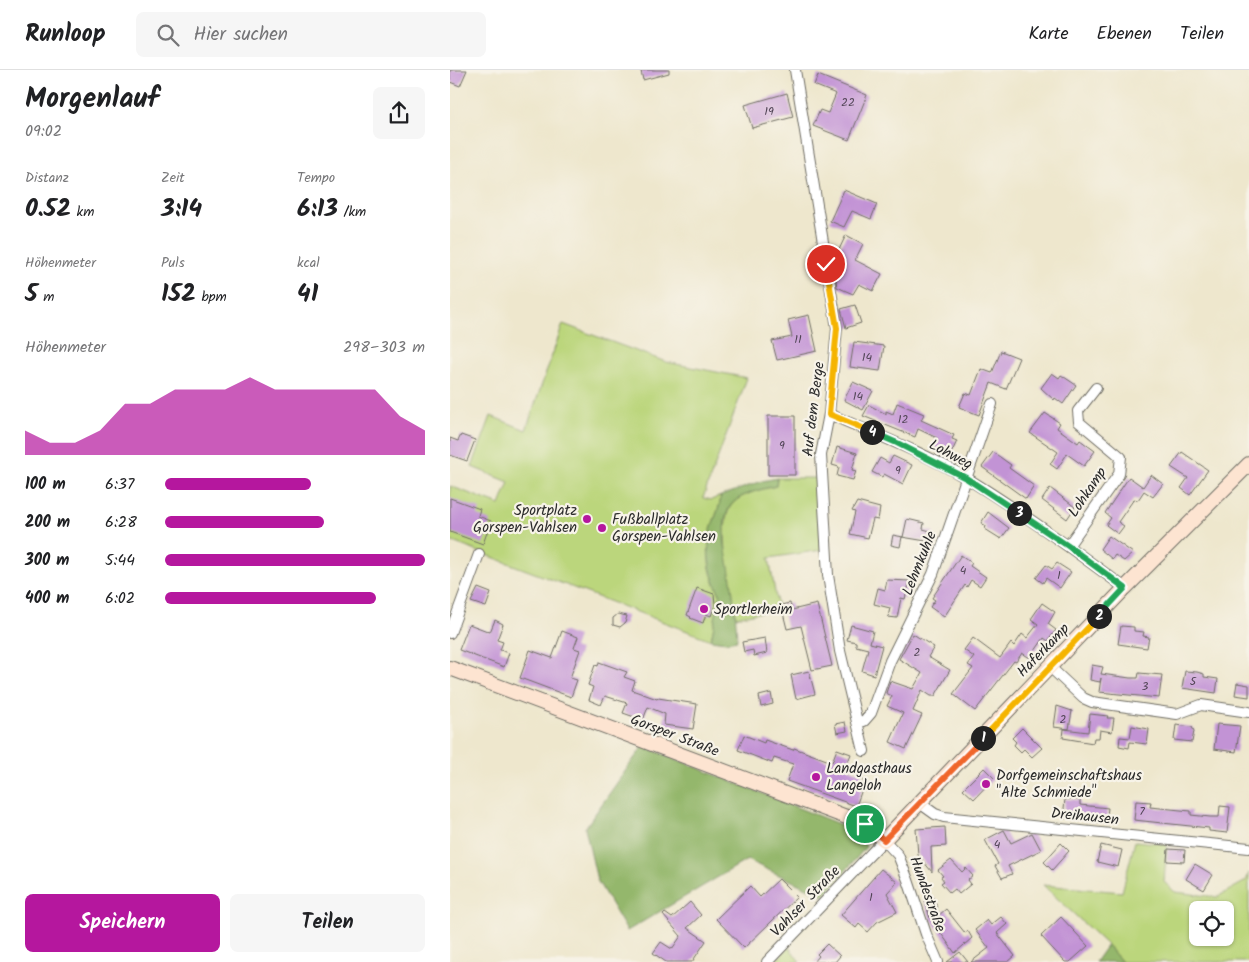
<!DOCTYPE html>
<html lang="de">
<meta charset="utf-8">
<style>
body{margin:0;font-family:Kalam,sans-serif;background:#f6f6f6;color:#202124;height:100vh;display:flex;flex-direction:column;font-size:19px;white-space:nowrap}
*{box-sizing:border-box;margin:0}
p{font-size:16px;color:#757577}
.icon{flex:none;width:28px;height:28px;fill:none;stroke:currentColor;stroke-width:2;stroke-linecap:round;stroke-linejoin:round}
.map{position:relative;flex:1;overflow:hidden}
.side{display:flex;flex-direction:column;background:#fff;width:450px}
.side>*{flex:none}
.controls{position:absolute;left:739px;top:831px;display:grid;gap:10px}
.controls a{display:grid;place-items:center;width:45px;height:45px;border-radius:8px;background:#fff;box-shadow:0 1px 4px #0004;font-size:25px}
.pin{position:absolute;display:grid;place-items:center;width:42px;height:42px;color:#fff;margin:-21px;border:2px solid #fff;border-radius:50%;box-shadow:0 1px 5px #0007}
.km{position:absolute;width:25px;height:25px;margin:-12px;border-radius:50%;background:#222;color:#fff;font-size:14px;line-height:25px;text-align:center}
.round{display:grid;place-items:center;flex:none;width:52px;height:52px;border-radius:8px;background:#f6f6f6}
.headline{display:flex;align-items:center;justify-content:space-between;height:85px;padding:0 25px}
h1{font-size:28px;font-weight:800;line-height:38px}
.metrics{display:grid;grid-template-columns:repeat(3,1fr);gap:8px;height:85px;padding:5px 25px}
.metrics div{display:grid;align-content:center}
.metrics b{font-size:25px;font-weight:800}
.metrics small{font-size:14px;font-weight:400}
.metrics p{font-size:14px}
.chart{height:140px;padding:10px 25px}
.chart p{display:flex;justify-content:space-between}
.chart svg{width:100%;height:90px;margin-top:5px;fill:#b5179e;opacity:.7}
.action{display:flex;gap:10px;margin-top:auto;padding:10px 25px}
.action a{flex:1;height:58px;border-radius:8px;background:#b5179e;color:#fff;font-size:20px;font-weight:800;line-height:58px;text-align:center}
.action a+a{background:#f6f6f6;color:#202124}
ul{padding:0 25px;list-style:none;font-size:16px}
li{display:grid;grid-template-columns:80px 60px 1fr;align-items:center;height:38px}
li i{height:12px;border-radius:6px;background:#b5179e}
header{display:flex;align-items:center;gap:30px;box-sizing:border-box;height:70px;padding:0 25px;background:#fff;border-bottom:1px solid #e0e0e0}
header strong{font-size:24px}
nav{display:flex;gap:28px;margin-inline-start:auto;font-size:18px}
.search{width:350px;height:45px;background:#f6f6f6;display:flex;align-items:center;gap:12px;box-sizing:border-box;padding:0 18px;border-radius:8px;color:#757577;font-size:19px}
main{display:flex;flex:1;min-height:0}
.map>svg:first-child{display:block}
</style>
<header>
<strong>Runloop</strong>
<div class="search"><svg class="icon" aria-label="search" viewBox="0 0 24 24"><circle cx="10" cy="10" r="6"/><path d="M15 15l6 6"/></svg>Hier suchen</div>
<nav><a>Karte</a><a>Ebenen</a><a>Teilen</a></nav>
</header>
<main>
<section class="side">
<div class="headline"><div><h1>Morgenlauf</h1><p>09:02</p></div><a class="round"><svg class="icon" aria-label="share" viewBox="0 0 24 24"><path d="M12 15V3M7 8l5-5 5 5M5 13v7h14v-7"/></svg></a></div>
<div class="metrics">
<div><p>Distanz</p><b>0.52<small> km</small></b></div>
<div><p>Zeit</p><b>3:14</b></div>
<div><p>Tempo</p><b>6:13<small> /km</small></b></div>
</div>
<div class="metrics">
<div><p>Höhenmeter</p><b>5<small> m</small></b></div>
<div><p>Puls</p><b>152<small> bpm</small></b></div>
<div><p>kcal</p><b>41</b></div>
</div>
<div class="chart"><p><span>Höhenmeter</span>298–303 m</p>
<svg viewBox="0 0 160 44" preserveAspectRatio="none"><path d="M0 44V32L10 38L20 38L30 32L40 19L50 19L60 12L70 12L80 12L90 6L100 12L110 12L120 12L130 12L140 12L150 25L160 32V44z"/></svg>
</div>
<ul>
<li><b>100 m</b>6:37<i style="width:56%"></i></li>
<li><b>200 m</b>6:28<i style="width:61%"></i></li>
<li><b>300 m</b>5:44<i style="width:100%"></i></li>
<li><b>400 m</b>6:02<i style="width:81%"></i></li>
</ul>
<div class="action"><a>Speichern</a><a>Teilen</a></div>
</section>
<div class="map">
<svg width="799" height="892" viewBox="0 0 799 892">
<rect width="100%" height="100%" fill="#f7f3e8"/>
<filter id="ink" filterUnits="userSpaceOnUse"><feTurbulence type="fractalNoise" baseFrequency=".02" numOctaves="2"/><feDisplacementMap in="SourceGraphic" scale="10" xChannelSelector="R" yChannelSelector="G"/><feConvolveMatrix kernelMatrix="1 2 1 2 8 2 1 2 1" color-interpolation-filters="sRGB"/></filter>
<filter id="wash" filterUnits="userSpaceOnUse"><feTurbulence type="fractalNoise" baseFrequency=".0096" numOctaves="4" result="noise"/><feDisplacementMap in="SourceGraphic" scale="20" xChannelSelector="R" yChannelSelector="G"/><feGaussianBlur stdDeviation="1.12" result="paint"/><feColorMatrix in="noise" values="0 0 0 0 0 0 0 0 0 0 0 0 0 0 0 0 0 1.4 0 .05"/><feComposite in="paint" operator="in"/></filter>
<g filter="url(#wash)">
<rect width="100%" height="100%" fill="#eee7cd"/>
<path fill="#bbd67c" stroke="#738054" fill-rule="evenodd" d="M113,254L216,292L297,308L253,428L261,430L271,426C270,440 262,451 260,464C256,484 259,506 270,524L261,570L0,471V416L50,435L59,412L22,397L41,346L76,360Z
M327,408H367L372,480L319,488L328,539L286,547C283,522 265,452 283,433C293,423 313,419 326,416Z
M685,771L717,774L714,812L725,822L767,827L796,811L799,803V892H672L657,875L593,815L672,822ZM748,840H775V868H748Z
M339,877L350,892H324Z"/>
<path fill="#94b76c" stroke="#60714c" d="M327,408L326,416C313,419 293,423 283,433C276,440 274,453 274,462C274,474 277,486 279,497C283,521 286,545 287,570L276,572L261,570L270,524C260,506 256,484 260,464C262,451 270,440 271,426L312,411Z
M193,676L409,762L416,777L374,826L297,790L177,861L147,810L135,758Z
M657,875L672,892H645Z"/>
<g id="blocks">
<path fill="#c293d5" d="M0,0H17L10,16L0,12Z
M196,0H219V3L193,10L191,1Z
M368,5L417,25L399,70L363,56L370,40L378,43L386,24L364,15Z
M337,23L343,47L302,58L295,35Z
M394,120L427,134L421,149L402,141L394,157L380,151Z
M396,165L413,174L405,190L432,204L423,221L409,214L403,224L387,217L386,210L395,191L386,186Z
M405,235L411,253L396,258L391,239Z
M359,245L367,281L327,290L322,271L342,267L338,250Z
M404,272L434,276L430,301L400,297Z
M551,281L569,288L556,319L541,313L529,345L509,337L515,323L521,325L531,299L542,303Z
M602,303L609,308L611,305L626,315L613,334L605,328L604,330L591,318Z
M403,312L423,321L413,340L394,330Z
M447,333L474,344L471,350L504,365L502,369L507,371L500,386L483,377L487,368L468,359L465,367L413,346L419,335L436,344V341L443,344Z
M595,343L610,353L607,358L628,373L630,370L645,381L634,396L617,384L607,399L600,394L608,382L580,363Z
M318,346H345V405H318Z
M11,365L25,370L17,391L0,385V368L8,371Z
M387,377L407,383L402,400L406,401L403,410L387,406L389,397L382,395Z
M543,382L561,395L559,398L584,416L576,429L532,397Z
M732,382L758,400L740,425L731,418L738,408L721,397Z
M443,386L462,395L453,414L434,404L432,407L422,402L430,388L439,393Z
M701,405L713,414L703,427L694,421L688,430L684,429L668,452L674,456L668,464L656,455L661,448L655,443L679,407L693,417Z
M600,418L625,437L617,449L592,430Z
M0,428L30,439L28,446L41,451L33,474L0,462Z
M407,432L430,438L428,450L423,449L418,468L400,464L405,442L402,441Z
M538,442L559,458L551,469L535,459L536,456L531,453Z
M457,449L474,453L473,459L484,462L482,472L452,467L450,477L441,475L443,465L453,467Z
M659,466L683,483L674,491L665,485L662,489L650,479Z
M511,485L522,493L520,496L536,507L530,516L521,510L517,517L515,515L494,547L480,537L485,530L482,528Z
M607,493L621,502L610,518L596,508L593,513L586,508L596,495L602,499Z
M437,510L460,511L455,529L451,528L447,548L438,547L440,538L424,534L428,518L435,520Z
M28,518L41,523L36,537L21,532Z
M247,518L264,524L265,535L261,546L256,544L253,553L240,548L241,547L237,545Z
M340,533L342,540L367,534L382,596L362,600L351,556L337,559L331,535Z
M592,533L605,542L598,554L606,560L598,571L594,568L580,588L572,583L566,592L564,591L525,641L503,624L523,598L518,595L524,587L514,580L523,568L550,588L561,573L564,576L572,564L577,568L588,554L581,549Z
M168,544L177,546L175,553L170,557L163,555V548Z
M45,550L53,554L47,570L53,572L50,580L59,583L54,597L9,580L19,554L40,562Z
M401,555L423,561L420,573L432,576L424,605L412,601L418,579L406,576V572L397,570Z
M671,556L684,557V561L694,562L693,566L699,567L697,578L668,574Z
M112,561L128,567L124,578L130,580L120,608L127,610L121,627L70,608L80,580L102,588Z
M463,564L484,577L478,587L500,600L485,626H481L472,620L463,641L472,645L456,679L440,672L453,643L437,636L442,626L436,623L440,611L463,619L472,603L449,589Z
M315,568L317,583L304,586L303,580L294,582L292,572Z
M149,592L177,602L174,607L185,611L182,620L207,629L208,628L247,634L243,659L214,655L215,644L198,637L193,650L173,643L177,633L155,626L151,635L139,630L143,617L138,615L145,595L148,596Z
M642,595L653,597L651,604L680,608H688L689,603L712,605L709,628L649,622L651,608L650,612L640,610Z
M359,601L365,624L346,629L341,605Z
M735,601L747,602L754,604V607L768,609L766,623L732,618Z
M787,613L799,615V627L785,625Z
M321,623L323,634L311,637L309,626Z
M607,636L622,641L619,659L604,657Z
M640,644L658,646L657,648H664L662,662L650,660L649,668H644L643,673L613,668L614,659L638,662Z
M395,652L397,661L387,663L385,654Z
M767,654L790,656L786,682L764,679Z
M726,655L742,657L744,661L742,672L724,670Z
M682,656L699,659L697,674L680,672L679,678L669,676L670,667L680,668Z
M572,658L592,678L582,687L574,679L571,682L564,675L566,672L562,668Z
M294,665L314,673L315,670L343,680L344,678L382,692L387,679L401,684L396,697L411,703L414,714L406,736L337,711L343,694L324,688L322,693L288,680Z
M534,698L544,708L524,729L513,719Z
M615,729L630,730V735L658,738L656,753L613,748Z
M686,731L701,732L700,737L741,741V745L760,747H769L770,736L780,737L777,763L759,761V758L684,750Z
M495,757L496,776L481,777L482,802L468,785L466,759Z
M554,760L561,773L582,763L591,780L558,796L562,804L552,808L545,796L548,794L535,770Z
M611,773L619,781L602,800L594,792Z
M651,775L672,780L668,797L647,792Z
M718,779L735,780L734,792L717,791Z
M501,790L512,802L516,798L523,806L518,810L521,814L509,824L505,819L500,823L491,813L494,811L491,807L493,806L488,800Z
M745,794L763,805L754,820L736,809Z
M431,799L447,812L437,823L447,842L427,852L418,862L409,854L406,858L391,845Z
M329,809L347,827L294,878L266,849L300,816L310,827Z
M484,828L489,845L496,839L515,863L518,861L522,868L505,883L480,848L475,831Z
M240,832L251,845L237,858L256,871L242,892H216L203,883L211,872L222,879L231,866L213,845L215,843L222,848Z
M551,847L557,854L547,863L565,886L558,892H521L539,878L525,860L537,850L541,855Z
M611,847L638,876L620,892H615L591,866Z
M377,874L390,886L385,892H364L369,886L367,884Z
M510,882L518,892H497Z"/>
</g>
</g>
<g filter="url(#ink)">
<use href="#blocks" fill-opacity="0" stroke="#6f6d64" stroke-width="1"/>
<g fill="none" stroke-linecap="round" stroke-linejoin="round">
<g stroke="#6f6d64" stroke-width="12">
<path id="street" d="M345,0L387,258L379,344L371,385L378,505L390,581L414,681
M379,344C425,364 475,383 518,409C572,442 624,480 675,518
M618,476L669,404L671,387L629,352L628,341L646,318
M0,563L29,484
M600,597L633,628L642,632L727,644L751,635L799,642
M407,652L414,651L421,643L440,591L483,504L542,334
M471,734L485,744L494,747L799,778
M317,892L434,770L448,785L458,810L476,864L488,892"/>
</g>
<g stroke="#6f6d64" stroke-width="16">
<path id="secondary" d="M0,598L415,754L434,770L675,518L799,394"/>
</g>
<use href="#street" stroke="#fff" stroke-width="10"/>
<use href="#secondary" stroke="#fde4d1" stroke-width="14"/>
</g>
</g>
<g fill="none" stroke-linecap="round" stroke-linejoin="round" filter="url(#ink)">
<g stroke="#fff" stroke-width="10">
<path id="split-1" d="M415,754L434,770L533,668"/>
</g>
<g stroke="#fff" stroke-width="10">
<path id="split-2" d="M533,668L649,546"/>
</g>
<g stroke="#fff" stroke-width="10">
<path id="split-3" d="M569,443L618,476L675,518L649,546"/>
</g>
<g stroke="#fff" stroke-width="10">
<path id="split-4" d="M422,362L447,373L516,408L569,443"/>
</g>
<g stroke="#fff" stroke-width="10">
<path id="split-5" d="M376,194L387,258L379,344L422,362"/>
</g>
<use href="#split-1" stroke="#f0652b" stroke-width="6"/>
<use href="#split-2" stroke="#f5b400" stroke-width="6"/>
<use href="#split-3" stroke="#22a559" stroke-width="6"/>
<use href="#split-4" stroke="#22a559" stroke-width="6"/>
<use href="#split-5" stroke="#f5b400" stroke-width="6"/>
</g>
<g fill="#b5179e" stroke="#f7f3e8" stroke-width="2">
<circle cx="137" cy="449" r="5"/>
<circle cx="152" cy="458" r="5"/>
<circle cx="254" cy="539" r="5"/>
<circle cx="366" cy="707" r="5"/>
<circle cx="536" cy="714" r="5"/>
</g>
<g text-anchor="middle" stroke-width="4.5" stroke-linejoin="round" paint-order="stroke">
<g font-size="12" fill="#514556">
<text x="398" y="36">22</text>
<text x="319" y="45">19</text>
<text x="348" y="273">11</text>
<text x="417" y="291">14</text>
<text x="408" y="330">14</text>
<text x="453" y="353">12</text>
<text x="332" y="379">9</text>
<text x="448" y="404">9</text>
<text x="513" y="504">4</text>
<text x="609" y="509">1</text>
<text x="467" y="586">2</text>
<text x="743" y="615">5</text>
<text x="695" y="620">3</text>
<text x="613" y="653">2</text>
<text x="692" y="745">7</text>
<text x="547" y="778">4</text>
<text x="421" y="831">1</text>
</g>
<g font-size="15" fill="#2b2b2b" stroke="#f7f3e8">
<text transform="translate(363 339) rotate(-83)" y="5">Auf dem Berge</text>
<text transform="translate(501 384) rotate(28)" y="5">Lohweg</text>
<text transform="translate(637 422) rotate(-56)" y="5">Lohkamp</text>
<text transform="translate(469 493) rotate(-68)" y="5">Lehmkuhle</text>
<text transform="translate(593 580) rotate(-46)" y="5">Haferkamp</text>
<text transform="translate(225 665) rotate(21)" y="5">Gorsper Straße</text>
<text transform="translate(635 746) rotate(6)" y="5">Dreihausen</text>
<text transform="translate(478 824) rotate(70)" y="5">Hundestraße</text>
<text transform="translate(355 831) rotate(-46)" y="5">Vahlser Straße</text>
</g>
<g font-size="15" fill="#2b2b2b" stroke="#f7f3e8" text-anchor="start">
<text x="127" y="445" text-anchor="end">Sportplatz<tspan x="127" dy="17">Gorspen-Vahlsen</tspan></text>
<text x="162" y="454">Fußballplatz<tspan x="162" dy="17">Gorspen-Vahlsen</tspan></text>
<text x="264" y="544">Sportlerheim</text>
<text x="376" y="703">Landgasthaus<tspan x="376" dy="17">Langeloh</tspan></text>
<text x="546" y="710">Dorfgemeinschaftshaus<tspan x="546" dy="17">"Alte Schmiede"</tspan></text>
</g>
</g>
</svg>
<div class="controls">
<a><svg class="icon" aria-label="locate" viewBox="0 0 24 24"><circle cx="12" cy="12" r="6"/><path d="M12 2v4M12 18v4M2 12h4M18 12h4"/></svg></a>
</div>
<div class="pin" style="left:415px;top:754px;background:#1e9e55"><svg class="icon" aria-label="arrive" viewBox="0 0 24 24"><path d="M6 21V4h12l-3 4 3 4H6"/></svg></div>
<div class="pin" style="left:376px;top:194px;background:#d93025"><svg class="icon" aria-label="check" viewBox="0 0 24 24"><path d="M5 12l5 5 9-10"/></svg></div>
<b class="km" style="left:533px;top:668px">1</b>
<b class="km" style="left:649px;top:546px">2</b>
<b class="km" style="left:569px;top:443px">3</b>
<b class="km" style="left:422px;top:362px">4</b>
</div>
</main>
